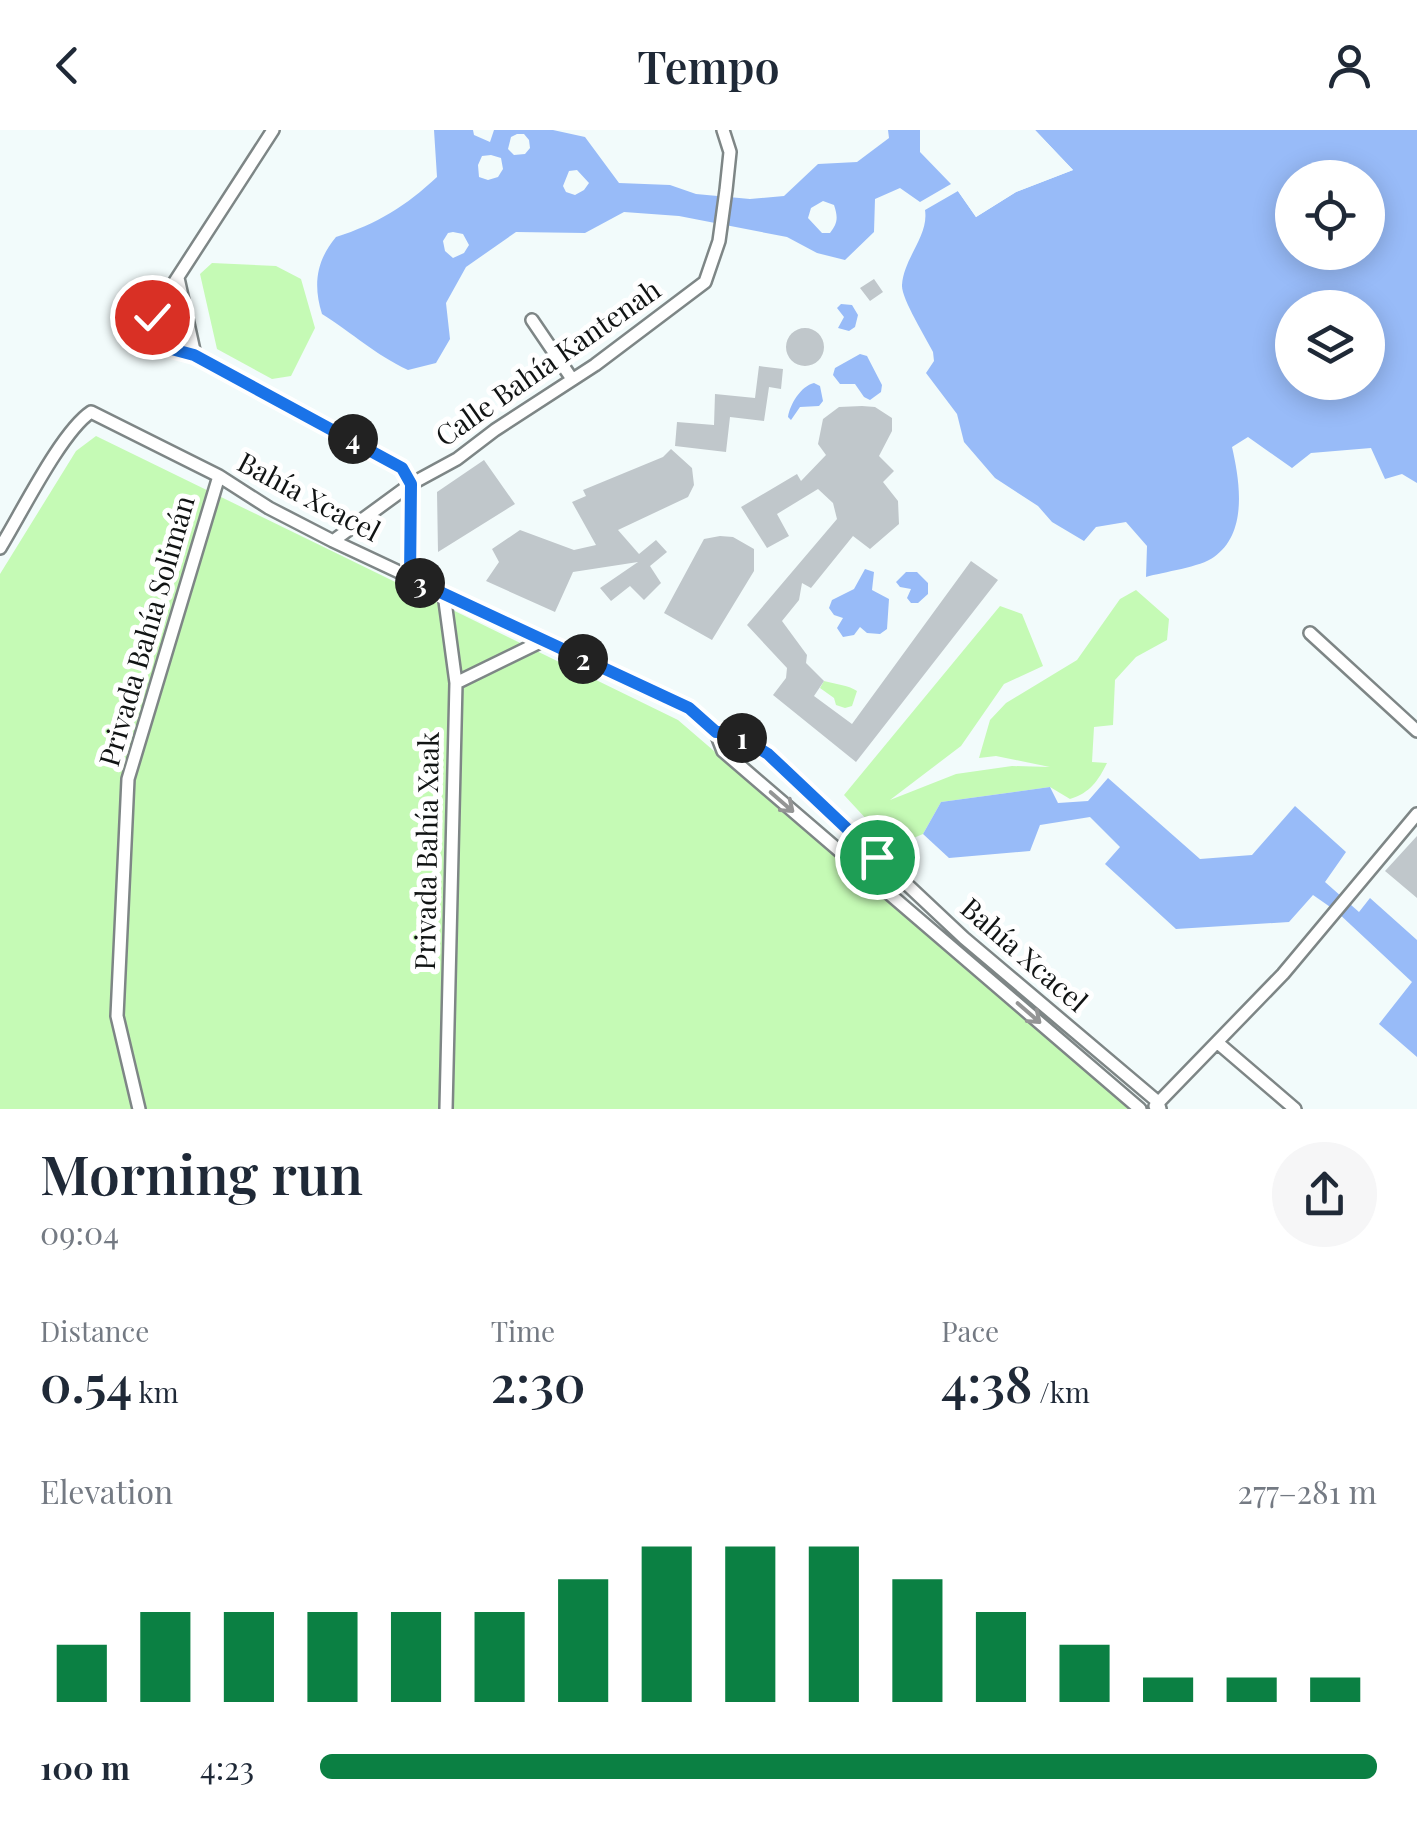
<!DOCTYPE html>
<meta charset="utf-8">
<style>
body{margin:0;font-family:"Playfair Display",serif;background:#f6f6f7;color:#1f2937;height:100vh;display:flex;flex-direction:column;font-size:38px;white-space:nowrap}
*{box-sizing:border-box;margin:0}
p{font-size:32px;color:#747a83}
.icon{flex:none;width:55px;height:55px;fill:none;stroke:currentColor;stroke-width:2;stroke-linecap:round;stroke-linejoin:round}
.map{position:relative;height:979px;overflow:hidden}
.details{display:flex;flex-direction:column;background:#fff;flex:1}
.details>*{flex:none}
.controls{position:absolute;left:1275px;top:30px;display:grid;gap:20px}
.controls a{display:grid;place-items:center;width:110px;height:110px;border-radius:50%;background:#fff;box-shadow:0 5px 25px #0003;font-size:50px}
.pin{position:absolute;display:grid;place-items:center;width:85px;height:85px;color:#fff;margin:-42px;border:5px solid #fff;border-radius:50%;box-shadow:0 2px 10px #0007}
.km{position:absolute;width:50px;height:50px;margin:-25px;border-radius:50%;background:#222;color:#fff;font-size:28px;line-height:50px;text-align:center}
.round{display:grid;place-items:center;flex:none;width:105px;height:105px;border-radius:52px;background:#f6f6f7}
.overview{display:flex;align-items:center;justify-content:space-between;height:170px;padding:0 40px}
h1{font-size:55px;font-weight:600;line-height:75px}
.stats{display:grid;grid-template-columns:repeat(3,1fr);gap:15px;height:170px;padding:10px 40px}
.stats div{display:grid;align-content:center}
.stats b{font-size:50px;font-weight:600}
.stats small{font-size:28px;font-weight:400}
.stats p{font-size:28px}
.chart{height:280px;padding:20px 40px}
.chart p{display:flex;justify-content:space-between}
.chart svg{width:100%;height:180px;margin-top:10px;stroke:#0b8043;stroke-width:6}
ul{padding:0 40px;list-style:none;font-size:32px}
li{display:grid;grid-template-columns:160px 120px 1fr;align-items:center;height:75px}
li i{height:25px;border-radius:12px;background:#0b8043}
header{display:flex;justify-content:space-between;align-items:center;height:130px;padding:0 40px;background:#fff;font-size:45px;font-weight:600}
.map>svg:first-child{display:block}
</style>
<header><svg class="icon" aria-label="back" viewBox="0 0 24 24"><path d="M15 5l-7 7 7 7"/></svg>Tempo<svg class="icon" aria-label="person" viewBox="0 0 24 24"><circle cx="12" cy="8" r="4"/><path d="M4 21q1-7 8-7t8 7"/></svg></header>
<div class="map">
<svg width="1417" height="979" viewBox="0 0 1417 979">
<rect width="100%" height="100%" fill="#f2fbfb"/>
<path fill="#c5fab5" d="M212,133L276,136L301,149L315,198L291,246L272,249L217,219L200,144Z
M96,306L678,590L1130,979H0V444L76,321Z
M1136,460L1169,489L1167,510L1136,527L1115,550L1113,595L1094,597L1092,632L1107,633C1098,651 1090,663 1070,669L1050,657L941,672L923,704L904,712L882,706L844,665L1000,476L1022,484L1043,536L1004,554L961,616L890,670L956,644L1012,636L1050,637L996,626L979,628L990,590L1006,573L1077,530L1120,469Z
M824,551C835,554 848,555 857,561L852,576L845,578L836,575L834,568L820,558Z"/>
<path fill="#98bbf8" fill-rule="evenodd" d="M434,0H473L474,5L490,12L494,0H553L585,7L619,53L670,55L696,64L750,69L784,66L818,34L857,32L889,8L888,0H920V22L951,54L920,72L900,58L875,69L874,102L845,130L817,123L787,107L679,86L624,82L585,103L516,102L466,137L446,173L450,209L436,233L408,240C374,224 354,204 322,184C313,155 316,131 336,107C377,94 406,76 437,47ZM517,4H524L529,10L530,18L525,24L514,25L508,19L511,7ZM491,25L501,28L503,39L498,47L488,50L479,47L478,35L482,26ZM577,40L589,53L584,60L575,65L566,62L563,56L569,41ZM823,71L834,75C838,87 838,93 830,103H822L808,88L811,78ZM453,102L463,104L469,115L464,123L453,128L445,121L443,111L448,103Z
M1035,0H1417V353L1402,344L1385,349L1371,318L1311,323L1292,338L1248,307L1232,317C1240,352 1248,403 1214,427C1201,437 1163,442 1146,447L1147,416L1126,392L1096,397L1084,411L1052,392L1038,376L995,348L964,312L957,284L926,243L934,231L933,222C926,208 901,168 902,155C904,127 929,106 925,80L958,61L976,87L1016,62L1073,40ZM1292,48H1368V122H1292ZM1292,178H1368V252H1292Z
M841,174L852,175L858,185L855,197L849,201L838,198L844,187L837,178Z
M860,224L867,226L882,255L881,262L870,270L864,267L855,254H840L833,245L835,238Z
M814,253L820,256L823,271L819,276L800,277L791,290L788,287C790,274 801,256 814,253Z
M865,439L874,442L872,460L889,469L887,499L880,504L867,503L860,497L854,505L843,507L837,498L843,488L834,485L829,478L832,470L854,459Z
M906,442H917L928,453V464L918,473H911L907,468L911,459L900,457L896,452Z
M1108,648L1200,729L1252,725L1295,676L1346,722L1325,752L1359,782L1370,768L1417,810V927L1379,894L1412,852L1336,781L1313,765L1289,792L1176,799L1105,734L1120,717L1090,687L1040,695L1030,721L949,728L923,704L941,672L1050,657L1058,673L1088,671Z"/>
<path fill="#f2fbfb" d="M1030,0H1035L1073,40L1016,62L976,87L955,57L961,58L977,80L1014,57L1065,38Z"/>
<path fill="#c0c7cb" d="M874,149L883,162L870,171L860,158Z
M786 217a19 19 0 1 1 38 0a19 19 0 1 1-38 0Z
M759,236L783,239L781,259L769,257L764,291L730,287L726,322L675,316L677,292L714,295L715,264L755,268Z
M862,276L875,277L892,288V301L879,326L894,341L883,352L898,371L899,394L870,419L853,406L811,458L802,453L799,470L782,491L807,525L806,533L824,551L814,566L852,594L971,431L998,450L856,632L773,565L786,548L787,538L747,495L837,389L833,373L818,359L777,384L789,406L767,418L741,377L797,344L801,351L826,325L818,314L823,289L839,277Z
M671,319L692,338L694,355L688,367L618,400L639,424L656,410L667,422L650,436L661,453L644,470L630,456L611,471L600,458L638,432L573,442L555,482L486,451L499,432L492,419L520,400L574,420L596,415L572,372L586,366L583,360L663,327Z
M484,330L515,374L438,422L437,362Z
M720,406L733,407L754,419V441L712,510L664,483L704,409Z
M1417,706V768L1385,741Z"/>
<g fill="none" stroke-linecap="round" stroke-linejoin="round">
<g stroke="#7e8686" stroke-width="16">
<path id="street" d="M273,0L152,187L149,201L164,217L195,225L402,338L411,354L410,448
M178,148L195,225
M532,190L572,249
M333,411L411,354L457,329L495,300L595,235L705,152L719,111L726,60L730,22L723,0
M0,418C21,384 61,302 91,282L219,346L269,378L333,411L689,578L716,603L723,621L1140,979
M444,464L456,553L446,979
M1310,503L1417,601
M456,553L544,510
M716,603L732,602L768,624L964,808L1158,972L1160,979
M1218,913L1295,979
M1155,976L1283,844L1417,684
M139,979L117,886L128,649L219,346"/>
</g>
<use href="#street" stroke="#fff" stroke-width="11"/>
</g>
<defs><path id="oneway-shaft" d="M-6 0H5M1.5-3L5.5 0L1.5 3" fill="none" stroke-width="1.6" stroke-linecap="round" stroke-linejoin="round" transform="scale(2.5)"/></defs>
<g stroke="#949595">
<use href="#oneway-shaft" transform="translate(782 672) rotate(41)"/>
<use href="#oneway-shaft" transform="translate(1029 883) rotate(41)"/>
</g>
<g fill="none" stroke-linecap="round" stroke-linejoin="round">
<g stroke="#fff" stroke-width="20">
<path id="route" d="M152,187L149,202L164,217L194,225L402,338L411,354L410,448L689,578L716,602H732L768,624L877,727"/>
</g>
<use href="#route" stroke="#1a73e8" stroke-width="12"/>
</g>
<g text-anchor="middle" stroke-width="10" stroke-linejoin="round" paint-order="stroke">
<g font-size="28" fill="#111414" stroke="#fff">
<text transform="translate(548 233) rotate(-35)" y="10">Calle Bahía Kantenah</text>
<text transform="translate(309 367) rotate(28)" y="10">Bahía Xcacel</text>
<text transform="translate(147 501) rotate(-74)" y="10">Privada Bahía Solimán</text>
<text transform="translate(427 721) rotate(-89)" y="10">Privada Bahía Xaak</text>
<text transform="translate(1024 825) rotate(41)" y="10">Bahía Xcacel</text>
</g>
</g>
</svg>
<div class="controls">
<a><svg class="icon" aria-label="locate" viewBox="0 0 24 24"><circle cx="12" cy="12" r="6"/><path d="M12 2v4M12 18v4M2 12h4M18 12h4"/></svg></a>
<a><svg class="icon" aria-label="layers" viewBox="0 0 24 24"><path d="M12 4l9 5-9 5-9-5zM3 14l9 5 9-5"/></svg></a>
</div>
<div class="pin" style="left:877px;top:727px;background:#1e9e55"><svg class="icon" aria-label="arrive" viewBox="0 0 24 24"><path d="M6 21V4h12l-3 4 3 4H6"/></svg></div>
<div class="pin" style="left:152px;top:187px;background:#d93025"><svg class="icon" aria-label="check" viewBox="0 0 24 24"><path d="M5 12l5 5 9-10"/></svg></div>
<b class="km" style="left:742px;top:608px">1</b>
<b class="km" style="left:583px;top:529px">2</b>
<b class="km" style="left:420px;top:453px">3</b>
<b class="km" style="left:353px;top:309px">4</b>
</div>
<section class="details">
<div class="overview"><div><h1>Morning run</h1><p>09:04</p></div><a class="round"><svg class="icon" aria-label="share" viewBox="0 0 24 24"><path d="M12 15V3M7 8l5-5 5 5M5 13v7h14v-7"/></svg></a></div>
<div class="stats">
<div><p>Distance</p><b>0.54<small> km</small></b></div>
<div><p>Time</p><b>2:30</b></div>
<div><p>Pace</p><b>4:38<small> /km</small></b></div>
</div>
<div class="chart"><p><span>Elevation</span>277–281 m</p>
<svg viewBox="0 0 160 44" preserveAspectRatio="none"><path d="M5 44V30M15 44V22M25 44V22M35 44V22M45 44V22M55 44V22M65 44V14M75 44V6M85 44V6M95 44V6M105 44V14M115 44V22M125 44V30M135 44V38M145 44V38M155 44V38"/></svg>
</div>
<ul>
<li><b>100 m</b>4:23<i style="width:100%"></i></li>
</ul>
</section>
